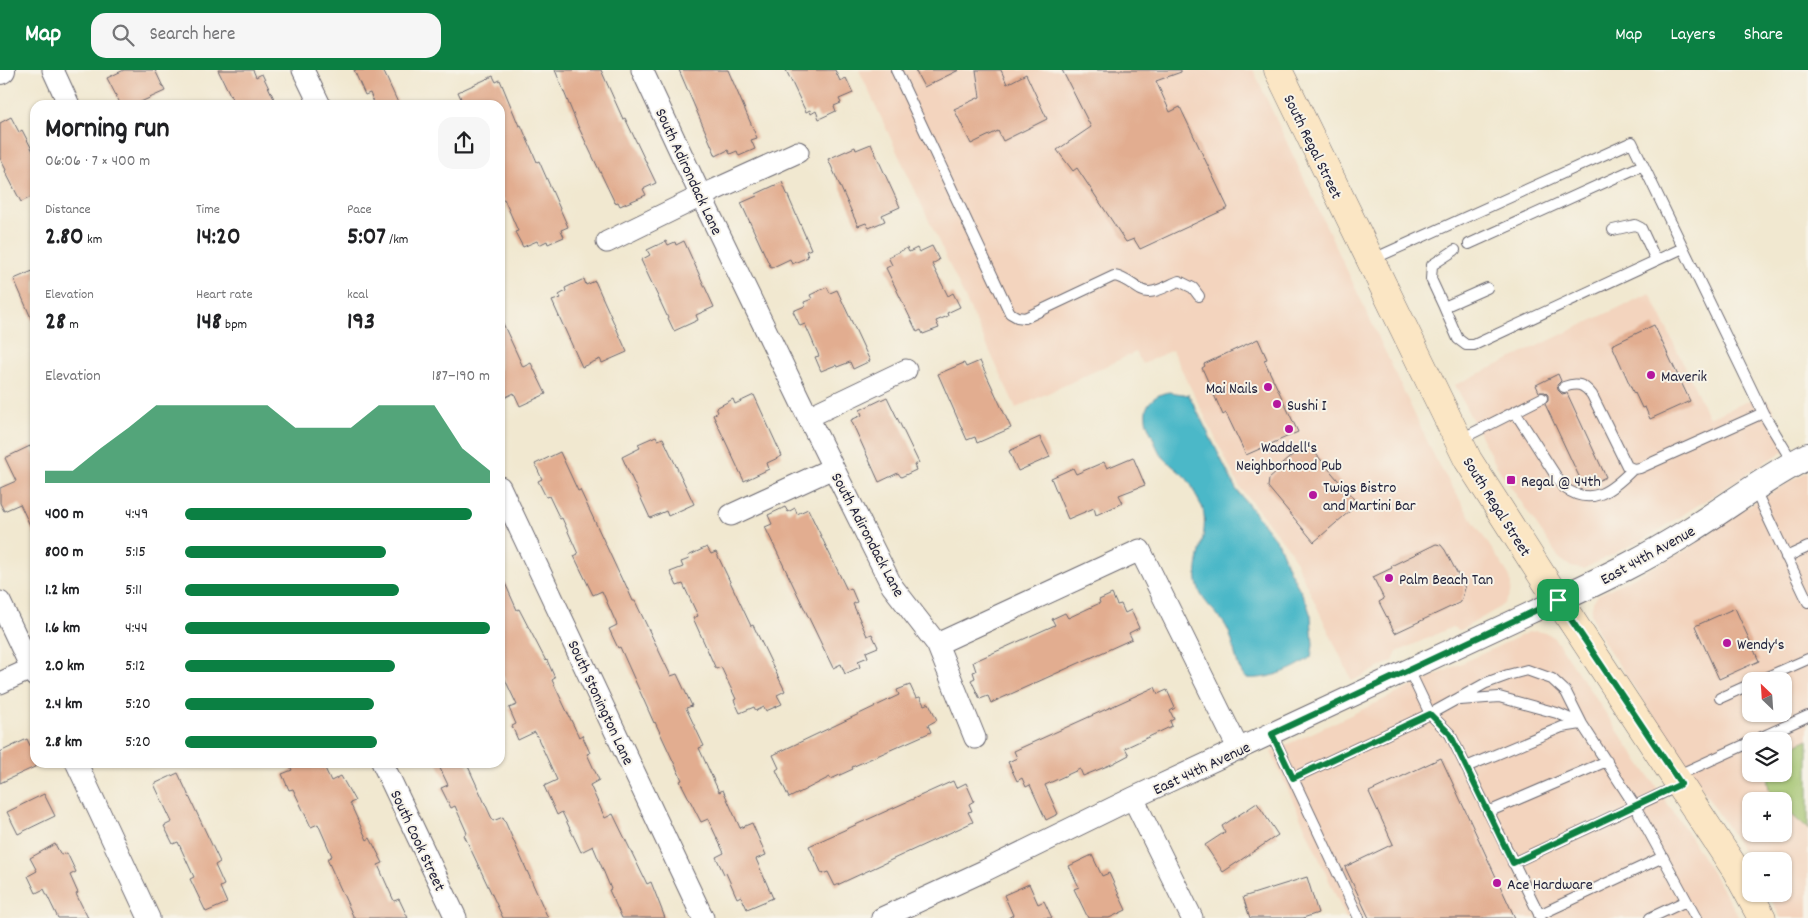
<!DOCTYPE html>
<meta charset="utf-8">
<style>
body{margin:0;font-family:Dekko,sans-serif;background:#f6f6f6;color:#202124;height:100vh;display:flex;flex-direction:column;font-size:19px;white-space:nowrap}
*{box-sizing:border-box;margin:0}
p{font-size:16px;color:#757577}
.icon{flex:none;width:28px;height:28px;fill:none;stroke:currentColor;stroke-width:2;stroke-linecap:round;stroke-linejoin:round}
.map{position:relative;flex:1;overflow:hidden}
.side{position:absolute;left:30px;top:30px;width:475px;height:668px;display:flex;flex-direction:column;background:#fff;border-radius:15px;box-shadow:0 1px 4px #0004}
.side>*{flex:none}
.needle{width:32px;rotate:335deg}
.tools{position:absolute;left:1742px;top:602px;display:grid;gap:10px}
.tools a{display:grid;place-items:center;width:50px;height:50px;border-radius:10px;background:#fff;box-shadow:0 1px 4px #0004;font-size:25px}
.pin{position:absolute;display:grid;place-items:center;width:42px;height:42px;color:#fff;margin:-21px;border-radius:10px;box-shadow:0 2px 8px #0006}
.round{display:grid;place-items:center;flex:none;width:52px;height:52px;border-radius:15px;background:#f6f6f6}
.summary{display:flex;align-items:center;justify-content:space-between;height:85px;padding:0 15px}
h1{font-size:28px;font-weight:700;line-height:38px}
.metrics{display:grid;grid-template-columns:repeat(3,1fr);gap:8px;height:85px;padding:5px 15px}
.metrics div{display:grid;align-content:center}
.metrics b{font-size:25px;font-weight:700}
.metrics small{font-size:14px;font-weight:400}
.metrics p{font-size:14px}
.chart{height:140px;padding:10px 15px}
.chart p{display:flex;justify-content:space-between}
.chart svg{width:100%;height:90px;margin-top:5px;fill:#0b8043;opacity:.7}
ul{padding:0 15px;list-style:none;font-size:16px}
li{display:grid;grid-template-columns:80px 60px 1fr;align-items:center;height:38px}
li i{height:12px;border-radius:6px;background:#0b8043}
header{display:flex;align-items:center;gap:30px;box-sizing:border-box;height:70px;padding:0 25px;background:#0b8043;color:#fff}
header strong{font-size:24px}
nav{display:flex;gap:28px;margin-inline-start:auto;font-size:18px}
.search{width:350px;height:45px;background:#f6f6f6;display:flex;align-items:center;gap:12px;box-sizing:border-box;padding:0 18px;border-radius:15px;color:#757577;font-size:19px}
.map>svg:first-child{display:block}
</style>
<header>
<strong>Map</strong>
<div class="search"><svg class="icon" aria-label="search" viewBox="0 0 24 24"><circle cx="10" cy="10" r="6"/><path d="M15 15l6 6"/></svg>Search here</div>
<nav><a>Map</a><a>Layers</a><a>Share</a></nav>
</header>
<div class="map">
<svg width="1808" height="848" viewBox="0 0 1808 848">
<rect width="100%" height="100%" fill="#f7f3e8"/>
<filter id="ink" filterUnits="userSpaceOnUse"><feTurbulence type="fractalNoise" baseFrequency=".02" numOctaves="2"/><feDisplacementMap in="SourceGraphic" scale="10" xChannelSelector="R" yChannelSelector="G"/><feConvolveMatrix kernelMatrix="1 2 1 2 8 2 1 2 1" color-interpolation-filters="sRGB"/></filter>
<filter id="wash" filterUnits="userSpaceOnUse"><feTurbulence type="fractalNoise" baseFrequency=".0096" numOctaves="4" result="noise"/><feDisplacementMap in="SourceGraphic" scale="20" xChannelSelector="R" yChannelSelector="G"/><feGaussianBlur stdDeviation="1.12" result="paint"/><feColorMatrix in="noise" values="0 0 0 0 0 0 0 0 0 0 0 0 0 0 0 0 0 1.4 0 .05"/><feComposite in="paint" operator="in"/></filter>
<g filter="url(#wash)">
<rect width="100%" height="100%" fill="#f1e8d0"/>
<path fill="#f3d4be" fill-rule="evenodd" d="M859,0H1253L1436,390L1469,445L1509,505L1511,515L1510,524L1505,533L1497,539L1461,560H1459L1452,557L1397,582L1393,591L1352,611L1290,480L1239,416L1172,280L1142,294L1136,282L1016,338Z
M1650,223L1709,348L1755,328L1765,329L1769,333L1792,377L1770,389L1648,467L1583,499L1571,497L1559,488L1496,395L1466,338L1455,315Z
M1808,401V669L1784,681V671H1751V704H1768L1767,711L1773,729L1776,731H1751V764H1784V738L1808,759V848H1781L1768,824H1784V791H1751V796L1731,762L1597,562L1591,543L1593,532L1598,525L1687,480L1732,446ZM1751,611H1784V644H1751Z
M1537,561L1549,564L1555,569L1685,759L1740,848H1346L1271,682L1529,562Z"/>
<path fill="#9fc16a" stroke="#607252" d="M1808,669V759L1784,738V731H1776C1769,725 1767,713 1768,704H1784V681Z"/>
<path fill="#4cb8c8" stroke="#376d82" d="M1169,322L1189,325L1236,419L1279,474L1289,500L1306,531L1311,546L1313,575L1311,587C1292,601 1268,610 1245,608C1233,592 1236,575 1227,558C1218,541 1199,532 1197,511C1194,489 1209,465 1203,439C1202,436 1199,432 1198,429C1194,422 1192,414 1187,409C1180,401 1171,396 1164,388C1158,382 1155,373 1152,365C1149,359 1146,353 1146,347C1144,333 1156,324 1169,322Z"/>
<g id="blocks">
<path fill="#e2ad90" d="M124,0H155L165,21L134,35H121L107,8Z
M218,0H253L256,7L262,4L277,35H235Z
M354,0H383L399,35H375L370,23L365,25Z
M555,0H601L623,49L625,48L656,113L643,119L646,125L620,136L618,132L615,133L578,56Z
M679,0H728L757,68L751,70L755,79L739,86L737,81L730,84L728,80L716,86Z
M786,0H835L840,11L846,8L853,23L839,29L841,33L834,36L836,41L819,49L816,41L811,44L810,40L806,42Z
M915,0H959L924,17Z
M976,0H1001L1007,14L1026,4L1047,49L1003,71L998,61L971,74L954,39L980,27Z
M1062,0H1181V2L1156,11L1170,42L1180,37L1228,138L1140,179L1134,169L1126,172L1077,98L1073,101L1057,80L1091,57Z
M493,6L496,12L500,10L519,56L521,55L537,92L539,91L568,157L561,160L564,167L548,174L547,171L539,175L537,171L523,177L515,162L518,161L504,129L500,130V35H464L458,22Z
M11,47L19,62L22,60L35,85V125L21,132L5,101L6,100L0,88V53Z
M871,74L900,137L882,145L885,151L869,158L866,153L858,156L828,89L855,77L856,80Z
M782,112L811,179L806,181L808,187L792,194L790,189L771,198L741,133L757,126L756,124Z
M666,171L668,175L675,172L676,175L684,171L714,237L696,245L698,250L674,261L641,190L650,185L647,180Z
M932,176L939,190L932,194L948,226L953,223L960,237L947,243L948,246L936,251L939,258L923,264L921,260L917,262L886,198L892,195L888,187L907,178L909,182L917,178L919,182Z
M35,200V257L14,209Z
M584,209L586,215L595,211L627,282L602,293L600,289L582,297L552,231L561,228L559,225L566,221L565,218Z
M827,217L830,223L837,220L870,291L853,299L850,292L837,297L836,295L821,301L815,287L819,286L805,254L800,256L793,241L805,236L804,232L812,229L810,225Z
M500,247L523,297L531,293L546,324L520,336L514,323L500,330Z
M1654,255L1690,331L1650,349L1645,337L1642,338L1635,323L1634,324L1612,275Z
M1258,269L1267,289L1264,290L1298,362L1246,385L1226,343L1223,345L1202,298L1205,296L1204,294Z
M980,291L1011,358L977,373L975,367L967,370L938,304L964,293L966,297Z
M1558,304L1561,311L1557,315L1558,320L1562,324L1567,323L1606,407L1584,417L1545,334L1548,331V325L1545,322H1539L1536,315Z
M754,325L782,386L767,393L769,399L744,411L713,345L718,342L716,338L733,329L735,334Z
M887,327L919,393L914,395L916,400L901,407L898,403L879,412L851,350L862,345L860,340Z
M656,366L658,370L663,368L694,434L668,446L666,441L650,448L622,387L640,378L638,374Z
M1040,367L1050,387L1018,401L1009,381Z
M30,376L35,386V466L20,434L4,441L0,433V418L16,411L5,388Z
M1303,376L1311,378L1358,434L1314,472L1268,417L1269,409L1277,402L1275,400Z
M560,382L578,421L580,420L597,456L623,512L624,511L633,531H635L671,606L677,604L692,636L686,638L704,676L699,678L719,722L723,720L740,758L752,753L766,785L756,789L773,828L747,839L741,826L737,828L726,803L724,804L716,787L724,783L708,749L701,752L680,711L682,710L655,652L654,653L620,577L618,578L609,559L617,555L602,521L593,525L574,486L578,484L562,448L560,449L549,426L546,427L538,411L542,409L535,394Z
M1133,387L1145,415L1119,425L1123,433L1096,445L1094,438L1068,449L1051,408L1073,398L1076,404L1104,392L1107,398Z
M785,437L788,442L795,438L797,444L808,439L847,520L851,518L857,532L853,534L867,566L872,564L878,577L866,582L868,587L858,591L860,597L845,604L841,594L833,598L765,457L772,454L768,445Z
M1436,474L1441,475L1445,480L1465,518L1461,532L1395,563L1379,532L1384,529L1373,507L1392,498L1391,496Z
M707,477L711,484L716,482L751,556L753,555L785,621L777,625L782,634L766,641L764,637L756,641L754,637L740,643L734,630L736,629L721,597L716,599L693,548L698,546L683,514L677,516L670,502L683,497L681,492L689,489L688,486Z
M500,502L517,540L519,539L546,591L547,590L555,608L552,610L579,667L582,665L590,683L587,684L599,710L590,715L605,748L613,744L647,814L651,812L665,848H622L609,820L611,819L593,776L581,782L562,742L557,745L544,716L557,710L535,662L518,670L512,656L516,654L509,638L517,635L500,599Z
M1112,524L1117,535L1121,534L1125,543L1131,540L1139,558L1129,563L1132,569L991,633L988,626L980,629L971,610L975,608L973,602L976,601L973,592L1055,555L1052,549L1065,543L1068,548L1100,533L1099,530Z
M1735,538L1759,591L1719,609L1695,556Z
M910,615L916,628L920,627L924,635L929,633L937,650L928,655L931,662L852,697L853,699L831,709L830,707L789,728L776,700L779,698L773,685L899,625L897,620Z
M1155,617L1158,624L1167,620L1175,638L1170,641L1174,649L1170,651L1172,656L1125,678L1129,685L1112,694L1083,706L1080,699L1045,715L1058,744L1046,750L1030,715L1026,717L1022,708L1017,711L1008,692L1017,688L1014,681Z
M27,669L35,686V692H38L39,695L0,713V682Z
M1441,688L1515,848H1369L1345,797L1393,774L1369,722Z
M288,692H322L331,711L341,706L355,731L350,733L367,770L370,768L383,793L378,795L394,831L399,829L408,848H354L327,789L332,786L318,754L311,757L293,719L289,720L282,704L292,700Z
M437,692H466L493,751L503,747L548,848H503L464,765L467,763L455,736L451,738L441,718L448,715Z
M178,703L220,792L215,795L224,815L220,817L227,833L206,842L190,809L194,807L178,772L173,774L164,756L172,752L154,714Z
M953,711L956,718L966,713L974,731L969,734L972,741L968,742L973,752L835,816L828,802L822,804L809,776Z
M44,724L55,746L18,764L7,742Z
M1257,733L1278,765L1223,802L1205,775L1225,762L1222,756Z
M55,774L61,785L67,783L76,802L70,805L78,823L76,824L88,848H58L44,819L36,823L28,806L37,801L30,788Z
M1092,785L1102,806L1109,803L1126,840L1109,848H1088L1074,819L1079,817L1069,796Z
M1307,807L1318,843L1303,848H1250L1243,827Z
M1029,814L1038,834L1044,831L1052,848H1008L1013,845L1004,825Z"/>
</g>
</g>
<g filter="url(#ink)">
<use href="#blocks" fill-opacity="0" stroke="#6a676f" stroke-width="1"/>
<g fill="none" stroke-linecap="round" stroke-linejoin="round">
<g stroke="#6a676f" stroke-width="12">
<path id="service" d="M896,0L1010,243L1017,247L1025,248L1114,206C1129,208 1139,223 1149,222C1159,222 1171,214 1179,211L1193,218L1199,226
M1613,160L1635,155L1641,158L1656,190
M1469,174L1643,95
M1455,180L1432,195L1431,209L1444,237L1487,218
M1371,190L1632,72L1763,343
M1444,237L1458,269L1466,275H1474L1683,178
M1564,317C1577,312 1584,314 1592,325L1627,396L1633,399L1640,398L1763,343L1793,393
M1515,342L1563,417C1592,438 1612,420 1633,399
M1459,370L1542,328
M1754,418L1808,532
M1786,487L1808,477
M1409,600L1430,644L1486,613L1508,605L1527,600L1552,609L1566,622L1582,654L1635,736L1696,848
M1758,611L1808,589
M1720,628L1751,614
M1460,630L1499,627L1557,643L1582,654
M1272,664L1359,848
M1753,671L1808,646
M1466,697L1562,657L1581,654
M1676,706L1751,672
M1293,708L1430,644L1450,664L1541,848
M1488,742L1607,691
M1513,793L1680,715
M1539,845L1663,787
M1650,848L1686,831"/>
</g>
<g stroke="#6a676f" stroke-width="23">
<path id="minor" d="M53,0L69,35
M303,0L320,35
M642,0L701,126L808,347L892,516L937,574L1140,480L1239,680
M607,172L701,126L798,82
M808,347L906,300
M500,417L703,848
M731,445L833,398
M0,532L35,606
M937,574L975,668
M0,613L35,597
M76,692L149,848
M382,692L456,848
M1133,728L1192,848
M882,848L986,800L1133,728L1558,530"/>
</g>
<g stroke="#6a676f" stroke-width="28">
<path id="tertiary" d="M0,1L2,0
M1558,530C1603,509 1647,488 1689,461C1729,436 1766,407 1808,386"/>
</g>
<g stroke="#6a676f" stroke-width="29">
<path id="secondary" d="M1278,0L1468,390L1543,507L1736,800L1762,848"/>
</g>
<use href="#service" stroke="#fff" stroke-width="10"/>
<use href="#minor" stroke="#fff" stroke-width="21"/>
<use href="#tertiary" stroke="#fff" stroke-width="26"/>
<use href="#secondary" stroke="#fbe6c4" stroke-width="28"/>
</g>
</g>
<g fill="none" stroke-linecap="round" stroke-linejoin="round" filter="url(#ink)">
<g stroke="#fff" stroke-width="10">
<path id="route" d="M1558,530L1681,714L1513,793L1450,664L1430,644L1293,708L1272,664Z"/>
</g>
<use href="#route" stroke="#0b8043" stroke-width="6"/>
</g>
<g fill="#b5179e" stroke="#f7f3e8" stroke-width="2">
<circle cx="1651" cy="305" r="5"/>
<circle cx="1268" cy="317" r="5"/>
<circle cx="1277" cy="334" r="5"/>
<circle cx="1289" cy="359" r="5"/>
<rect x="1506" y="405" width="10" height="10" rx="2.5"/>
<circle cx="1313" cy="425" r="5"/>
<circle cx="1389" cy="508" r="5"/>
<circle cx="1727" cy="573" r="5"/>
<circle cx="1497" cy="813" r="5"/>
</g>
<g text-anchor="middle" stroke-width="4" stroke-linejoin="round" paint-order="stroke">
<g font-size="16" fill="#22223b" stroke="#f7f3e8">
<text transform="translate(1314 76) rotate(64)" y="6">South Regal Street</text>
<text transform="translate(690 101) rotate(65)" y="6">South Adirondack Lane</text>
<text transform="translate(1498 436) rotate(58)" y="6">South Regal Street</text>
<text transform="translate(869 464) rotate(62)" y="6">South Adirondack Lane</text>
<text transform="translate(1647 484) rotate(-29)" y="6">East 44th Avenue</text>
<text transform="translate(602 632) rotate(65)" y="6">South Stonington Lane</text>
<text transform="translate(1201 697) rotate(-25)" y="6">East 44th Avenue</text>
<text transform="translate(419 770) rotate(65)" y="6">South Cook Street</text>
</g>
<g font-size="16" fill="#22223b" stroke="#f7f3e8" text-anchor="start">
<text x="1661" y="311">Maverik</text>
<text x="1258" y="323" text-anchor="end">Mai Nails</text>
<text x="1287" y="340">Sushi I</text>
<text x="1289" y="382" text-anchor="middle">Waddell's<tspan x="1289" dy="18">Neighborhood Pub</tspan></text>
<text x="1521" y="416">Regal @ 44th</text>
<text x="1323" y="422">Twigs Bistro<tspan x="1323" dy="18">and Martini Bar</tspan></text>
<text x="1399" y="514">Palm Beach Tan</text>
<text x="1737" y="579">Wendy's</text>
<text x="1507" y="819">Ace Hardware</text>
</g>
</g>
</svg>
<div class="tools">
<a><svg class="needle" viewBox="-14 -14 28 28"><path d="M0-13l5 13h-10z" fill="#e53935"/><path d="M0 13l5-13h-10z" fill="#757577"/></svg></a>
<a><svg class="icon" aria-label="layers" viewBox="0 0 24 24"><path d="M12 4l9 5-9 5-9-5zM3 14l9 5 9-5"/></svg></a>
<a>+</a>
<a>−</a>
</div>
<div class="pin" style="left:1558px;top:530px;background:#1e9e55"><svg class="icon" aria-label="arrive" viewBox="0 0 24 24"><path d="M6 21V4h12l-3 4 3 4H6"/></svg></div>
<section class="side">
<div class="summary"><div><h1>Morning run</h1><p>06:06 · 7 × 400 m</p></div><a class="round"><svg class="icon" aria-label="share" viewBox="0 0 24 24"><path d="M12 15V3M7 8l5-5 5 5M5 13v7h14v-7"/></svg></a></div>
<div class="metrics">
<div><p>Distance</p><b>2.80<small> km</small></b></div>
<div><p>Time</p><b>14:20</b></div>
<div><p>Pace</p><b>5:07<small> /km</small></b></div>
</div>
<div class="metrics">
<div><p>Elevation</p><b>28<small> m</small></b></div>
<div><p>Heart rate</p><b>148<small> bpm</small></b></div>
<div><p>kcal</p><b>193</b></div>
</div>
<div class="chart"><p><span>Elevation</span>187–190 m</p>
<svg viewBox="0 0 160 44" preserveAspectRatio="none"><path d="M0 44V38L10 38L20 27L30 17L40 6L50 6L60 6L70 6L80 6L90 17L100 17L110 17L120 6L130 6L140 6L150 27L160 38V44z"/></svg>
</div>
<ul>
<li><b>400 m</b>4:49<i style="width:94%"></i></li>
<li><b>800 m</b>5:15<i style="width:66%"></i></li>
<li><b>1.2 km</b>5:11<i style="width:70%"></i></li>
<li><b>1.6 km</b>4:44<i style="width:100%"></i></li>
<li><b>2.0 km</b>5:12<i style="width:69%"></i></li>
<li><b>2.4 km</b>5:20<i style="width:62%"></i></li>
<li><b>2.8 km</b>5:20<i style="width:63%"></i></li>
</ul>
</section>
</div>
